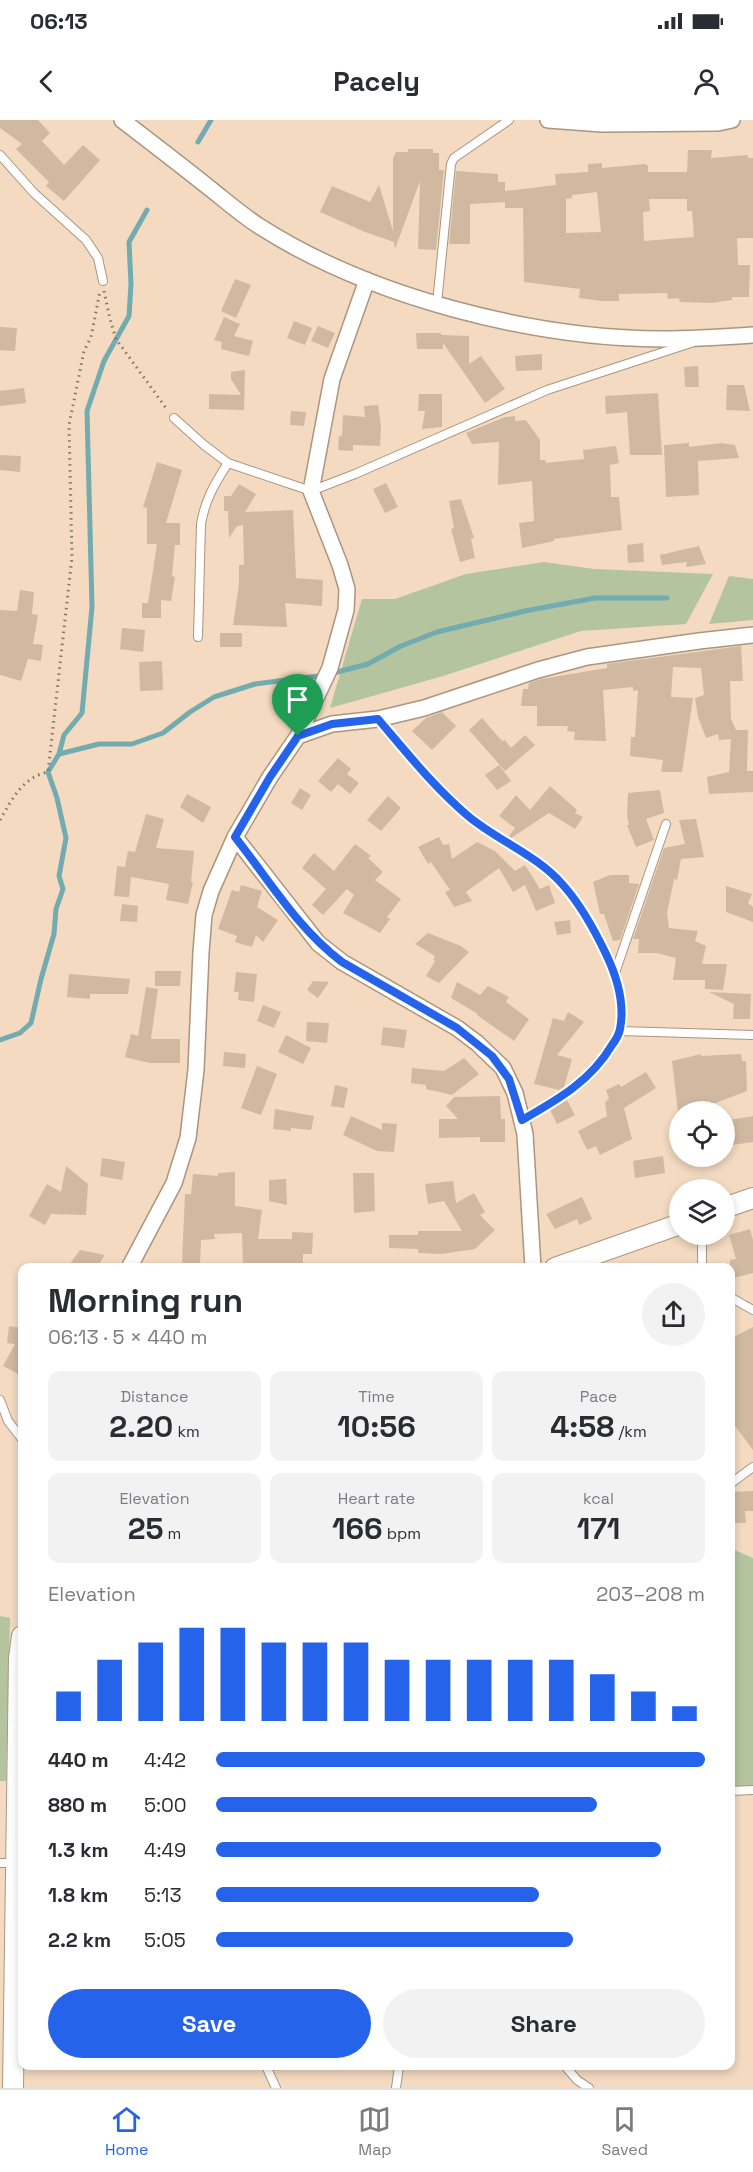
<!DOCTYPE html>
<meta charset="utf-8">
<style>
body{margin:0;font-family:"Space Grotesk",sans-serif;background:#f2f2f3;color:#2b2b33;height:100vh;display:flex;flex-direction:column;font-size:22px;white-space:nowrap}
*{box-sizing:border-box;margin:0}
p{font-size:20px;color:#7c7c81}
.icon{flex:none;width:33px;height:33px;fill:none;stroke:currentColor;stroke-width:2;stroke-linecap:round;stroke-linejoin:round}
.map{position:relative;flex:1;overflow:hidden}
.panel{position:absolute;left:18px;top:1143px;width:717px;height:807px;display:flex;flex-direction:column;background:#fff;border-radius:12px;box-shadow:0 3px 9px #0003}
.panel>*{flex:none}
.tools{position:absolute;left:669px;top:981px;display:grid;gap:12px}
.tools a{display:grid;place-items:center;width:66px;height:66px;border-radius:50%;background:#fff;box-shadow:0 3px 9px #0003;font-size:30px}
.pin{position:absolute;display:grid;place-items:center;width:51px;height:51px;color:#fff;margin:-62px -26px;border-radius:50% 50% 50% 0;rotate:-45deg;box-shadow:0 0 6px #0007}
.pin .icon{rotate:45deg}
.round{display:grid;place-items:center;flex:none;width:63px;height:63px;border-radius:32px;background:#f2f2f3}
.overview{display:flex;align-items:center;justify-content:space-between;height:102px;padding:0 30px}
h1{font-size:33px;font-weight:600;line-height:45px}
.stats{display:grid;grid-template-columns:repeat(3,1fr);gap:9px;height:102px;padding:6px 30px}
.stats div{display:grid;align-content:center;border-radius:12px;background:#f2f2f3;text-align:center}
.stats b{font-size:30px;font-weight:600}
.stats small{font-size:16px;font-weight:400}
.stats p{font-size:16px}
.chart{height:168px;padding:12px 30px}
.chart p{display:flex;justify-content:space-between}
.chart svg{width:100%;height:108px;margin-top:6px;stroke:#2563eb;stroke-width:6}
.button{display:flex;gap:12px;margin-top:auto;padding:12px 30px}
.button a{flex:1;height:69px;border-radius:36px;background:#2563eb;color:#fff;font-size:24px;font-weight:600;line-height:69px;text-align:center}
.button a+a{background:#f2f2f3;color:#2b2b33}
ul{padding:0 30px;list-style:none;font-size:20px}
li{display:grid;grid-template-columns:96px 72px 1fr;align-items:center;height:45px}
li i{height:15px;border-radius:8px;background:#2563eb}
.status{display:flex;justify-content:space-between;align-items:center;height:42px;padding:0 30px;background:#fff;direction:ltr}
.status svg{height:16px;fill:currentColor}
header{display:flex;justify-content:space-between;align-items:center;height:78px;padding:0 30px;background:#fff;font-size:27px;font-weight:600}
.tabs{display:flex;justify-content:space-around;align-items:center;height:84px;border-top:2px solid #e1e1e2;background:#fff;font-size:16px;color:#7c7c81}
.tabs a{display:grid;justify-items:center;gap:3px}
.tabs .active{color:#2563eb}
.map>svg:first-child{display:block}
</style>
<div class="status"><b>06:13</b><svg viewBox="0 0 49 12"><path d="M0 12V9h3v3zM5 12V6h3v6zM10 12V3h3v9zM15 12V0h3v12zM26 1h20v11H26zM47 4h2v5h-2z"/></svg></div>
<header><svg class="icon" aria-label="back" viewBox="0 0 24 24"><path d="M15 5l-7 7 7 7"/></svg>Pacely<svg class="icon" aria-label="person" viewBox="0 0 24 24"><circle cx="12" cy="8" r="4"/><path d="M4 21q1-7 8-7t8 7"/></svg></header>
<div class="map">
<svg width="753" height="1968" viewBox="0 0 753 1968">
<rect width="100%" height="100%" fill="#f3dac1"/>
<path fill="#b3c49f" d="M544,442L594,449L713,454L686,504L581,511L443,556L330,588L362,479H395L466,454Z
M729,456L753,459V500L709,504Z
M730,1428L753,1438V1670L730,1671Z
M0,1496L10,1498L6,1661H0Z"/>
<g fill="none" stroke-linecap="round" stroke-linejoin="round">
<path stroke="#72abb0" stroke-width="5" d="M198,22L211,0
M59,634L99,624H132L163,613L190,592L214,577L255,564L326,555L368,544L401,526L437,512L525,491L595,478H667
M0,920L20,913L31,903L41,859L54,814L56,789L63,769L59,756L66,718L57,678L48,652L59,634L64,615L82,593L92,487L87,291L104,241L129,196L131,164L129,122L147,90"/>
</g>
<path fill="#d1b9a1" fill-rule="evenodd" d="M0,0H38L50,13L42,21L64,45L83,25L100,40L64,81L46,66L49,62L16,29L22,24L0,8Z
M408,29H433V33H439V50H444L436,130L418,129L420,61L395,129L394,122L365,112L320,92L332,66L370,82L379,65L393,111V38L396,32H408Z
M688,30H712L711,38L748,35V38H753V118H737L738,145H750L749,177H732V180L711,183L680,182L679,178L668,179L667,173L619,174V181H601L579,178L580,169L524,162L523,88H505V82L470,84V124H449L456,51L498,54V62H505V71L556,65L555,54L588,52V44L602,43V48L645,44L648,46V52H687ZM597,72L601,112L566,113V79L572,78V75ZM649,79H687V91H692L694,117L644,121L643,92L650,91Z
M235,159L251,165L236,198L221,191Z
M224,197L240,204L234,216L253,221L249,236L221,229L222,222L214,220Z
M294,201L312,208L305,225L287,218Z
M318,206L335,213L328,228L311,221Z
M0,207L17,208L15,231L0,230Z
M416,213H441V215L469,216V244L481,236L505,269L485,283L443,223V229H417Z
M542,234V250L516,251L515,236Z
M698,246L699,267H685L684,247Z
M245,250L244,290L209,289V274L241,275L231,259V252Z
M727,265H744L750,291L726,290Z
M24,268L26,283L0,286V271Z
M658,273L662,335H630L627,292L606,294L605,276Z
M419,274H442V307L422,309L425,291H418Z
M378,285L381,306L380,326L353,325V331L338,330L339,316H342L343,295L365,297L364,286Z
M291,291L306,292L304,306L290,305Z
M515,296V301L526,300L540,320V340H545L546,343L584,339L583,330L616,326L619,343L610,345L611,377H619L622,410L554,419V421L522,428L519,403L534,401L532,361L498,365L499,322L472,324L466,313L505,297Z
M689,323V327L721,323L735,325L739,338L698,341L699,375L666,377L664,325Z
M0,335L21,336L20,352L0,350Z
M157,342L182,350L166,403H180V425H175L172,456L175,457L171,481L161,480V498H142V483H148L157,424H147V388L143,387Z
M386,363L398,387L385,393L373,369Z
M239,364L256,374L245,392L293,390L296,458L323,460L322,486L285,483L287,507L233,505L239,464V445H244L243,405L237,406L229,418L228,391H224V376H231Z
M461,379L474,418L471,419L475,438L460,442L451,409L454,408L449,381Z
M643,423L644,442L628,443L627,425Z
M699,426L706,444L686,447L687,442L662,445L660,435Z
M20,470L34,472L32,494L38,495L33,524L43,525L41,541L28,539L21,561L0,555V490L17,491Z
M122,508L145,510L143,532L120,529Z
M220,513H242V527H220Z
M741,526L743,561H730L731,599L736,610H748L747,651H753V672L709,674L707,657L729,652L731,619L719,620L718,614L706,618L698,597L695,578L704,575L701,548L673,547L671,577L693,578L682,652H661L663,640L630,636L631,617H635L638,570L633,571V567L603,570L606,621L574,620L575,612L567,611L568,606H537V586H521L523,569H528L529,563L541,559L607,548V544Z
M162,541L163,570L140,571L139,542Z
M442,592L456,606L432,630L412,611L426,598Z
M482,598L502,621L505,620L511,628L525,615L535,625L505,651L469,610Z
M338,638L351,649L347,654L359,663L350,674L338,664L331,672L318,661Z
M499,645L511,661L497,670L485,655Z
M550,666L577,690L575,693L583,697L575,709L549,693L511,718L509,716L515,708L499,696L516,675L530,690Z
M300,668L311,675L302,690L291,683Z
M660,670L664,693L646,699L654,720L636,727L627,705H629L627,696L628,673Z
M187,674L211,687L203,703L180,687Z
M388,676L401,688L381,711L367,700Z
M146,694L164,699L156,728L194,731L191,762H193L188,784L166,780L169,764L131,757L129,777L114,776L117,746L125,747L128,731L135,732Z
M696,699L704,737L681,739L677,760L674,759L667,793L669,808L698,811L695,821L706,826L702,844H727L723,870L705,869V860H673L676,838L657,833H638L639,819H633L664,728L685,724L679,700Z
M439,717L443,725L449,724L452,739L477,722L495,731L515,751L525,745L540,769L549,765L555,783L536,791L525,765L513,772L499,748L466,772L472,781L454,787L445,772L450,770L431,742L428,744L418,727Z
M355,724L371,736L368,738L383,752L375,760L401,779L387,797L390,799L380,813L343,793L354,775L347,769L323,795L312,785L326,769L302,748L314,733L334,751Z
M610,755H629V763L639,764L620,820L613,821L604,794H600L593,762Z
M241,765L262,771L257,787L278,800L263,822L256,815L252,827L235,822L237,816L218,809L232,770L239,772Z
M726,766L752,774L748,783L753,787V802L726,792Z
M122,784L138,786L137,802L120,801Z
M570,800L571,813L557,815L554,802Z
M428,813L461,826L469,832L439,863L426,856L435,841L433,840L435,836L415,824Z
M155,851H181L180,866H155Z
M236,852L257,854L254,882L238,880L239,872H234Z
M69,854L130,859L128,874H90V879L67,877Z
M313,861L329,862L318,878L307,870Z
M457,862L480,875L488,866L509,877L506,882L529,899L514,921L477,895L478,894L451,878Z
M146,867L158,869L151,919H180V943H149L125,937L131,914L138,916Z
M709,872L751,874L750,899H733L734,884Z
M263,885L281,892L274,908L257,901Z
M568,892L584,902L557,935L572,939L564,967L559,970L534,964L553,898L564,901Z
M307,902L329,903L327,923L306,921Z
M383,907L407,910L404,928L381,925Z
M286,915L311,928L303,944L278,932Z
M224,932L246,934L245,948L223,946Z
M701,934V936L741,934L742,941H746L747,971L692,992H678L672,941Z
M464,938L479,954L452,975L426,969V965L411,963L412,948L444,951Z
M257,946L277,954L261,995L241,988Z
M646,952L656,968L624,988L632,1019L600,1035L596,1026L587,1030L578,1011L607,996L605,983L609,978L606,970L619,964L621,967Z
M335,965L348,968L344,988L331,986Z
M500,976L501,999H505V1022H480V1017L439,1018V999H458L446,986L454,977Z
M567,980L575,995L557,1004L550,990Z
M275,989L314,996L311,1010L291,1008V1011L273,1009Z
M351,996L382,1010V1003L397,1004L394,1032L377,1031L343,1015Z
M753,996V1022L724,1026V1001Z
M663,1036L665,1053L635,1058L633,1041Z
M102,1038L125,1042L122,1060L100,1056Z
M66,1046L88,1064L86,1095L51,1094L45,1105L29,1096L47,1064L61,1072Z
M235,1052V1086L262,1090L258,1119H292V1112L313,1113L312,1134H303V1147H243L242,1113L214,1114L215,1119L201,1120L200,1144L182,1143L185,1074H191L193,1054L218,1056V1053Z
M353,1053H374L375,1091L354,1093Z
M286,1059L287,1085L269,1081V1060Z
M453,1061L456,1083L474,1073L485,1092L480,1095L495,1110L475,1129L442,1134L418,1133V1129L389,1128V1115H418V1111H462L444,1081L428,1084L425,1064Z
M582,1077L592,1099L579,1105L577,1099L555,1109L546,1094Z
M750,1109L753,1120V1153L730,1159V1140L736,1139L729,1115Z
M80,1130L105,1135L96,1148H67Z
M9,1206L22,1208V1256L3,1246L15,1224L7,1223Z
M753,1207V1330L730,1299V1219Z
M753,1371V1391H745L746,1403H730V1372Z"/>
<g fill="none" stroke-linecap="round" stroke-linejoin="round">
<g stroke="#ac957e" stroke-width="10">
<path id="service" d="M0,35L34,73L86,120L98,138L103,161
M437,183L451,44L454,38L509,0
M174,298L204,325L228,343L311,371L355,354L547,270L691,223
M198,517L201,404C205,380 215,363 228,343
M378,599C407,633 434,667 468,696C498,721 537,735 563,765C581,785 595,811 606,834C617,857 625,884 620,909C619,915 615,921 612,925C591,961 556,980 522,1000
M615,853L666,704
M620,911L753,915
M702,1148V1114
M730,1177L753,1190
M0,1280L8,1301L22,1319
M730,1364L753,1347
M730,1671L753,1670
M0,1743H14
M266,1946L276,1968
M565,1946L577,1960L589,1968
M396,1968L399,1946"/>
</g>
<g stroke="#ac957e" stroke-width="18">
<path id="minor" d="M122,0C152,23 182,46 212,70C227,82 242,95 259,106C370,177 530,218 662,219C692,219 723,217 753,215
M548,0L602,4L718,3L732,0
M298,616L330,548L346,490L347,469L340,445L311,371L332,259L367,160
M235,717L318,823L342,842L457,908L477,923L503,948L515,973L525,1014L533,1148
M129,1148L174,1063L188,1018L196,950L201,832L204,795L211,771L235,717L270,657L298,616L332,604L378,599L424,588L538,550L587,537L699,521L753,515"/>
</g>
<g stroke="#ac957e" stroke-width="22">
<path id="tertiary" d="M724,1088L753,1078
M555,1148L680,1104
M13,1968L19,1538L22,1516"/>
</g>
<path stroke="#857564" stroke-width="3" stroke-dasharray="1.5 4.5" stroke-linecap="butt" d="M104,171L110,199L116,219L166,288
M0,700C12,679 23,657 48,652L72,437L69,305L84,231L91,217L100,171"/>
<use href="#service" stroke="#fff" stroke-width="8"/>
<use href="#minor" stroke="#fff" stroke-width="15"/>
<use href="#tertiary" stroke="#fff" stroke-width="20"/>
</g>
<g fill="none" stroke-linecap="round" stroke-linejoin="round">
<g stroke="#fff" stroke-width="12">
<path id="route" d="M378,599C407,633 434,667 468,696C498,721 537,735 563,765C581,785 595,811 606,834C617,857 625,884 620,909C619,915 615,921 612,925C591,961 557,980 522,1000L509,959L492,936L457,908L342,842C298,809 269,760 235,717L270,657L298,616L332,604Z"/>
</g>
<use href="#route" stroke="#2563eb" stroke-width="8"/>
</g>
</svg>
<div class="tools">
<a><svg class="icon" aria-label="locate" viewBox="0 0 24 24"><circle cx="12" cy="12" r="6"/><path d="M12 2v4M12 18v4M2 12h4M18 12h4"/></svg></a>
<a><svg class="icon" aria-label="layers" viewBox="0 0 24 24"><path d="M12 4l9 5-9 5-9-5zM3 14l9 5 9-5"/></svg></a>
</div>
<div class="pin" style="left:298px;top:616px;background:#1e9e55"><svg class="icon" aria-label="arrive" viewBox="0 0 24 24"><path d="M6 21V4h12l-3 4 3 4H6"/></svg></div>
<section class="panel">
<div class="overview"><div><h1>Morning run</h1><p>06:13 · 5 × 440 m</p></div><a class="round"><svg class="icon" aria-label="share" viewBox="0 0 24 24"><path d="M12 15V3M7 8l5-5 5 5M5 13v7h14v-7"/></svg></a></div>
<div class="stats">
<div><p>Distance</p><b>2.20<small> km</small></b></div>
<div><p>Time</p><b>10:56</b></div>
<div><p>Pace</p><b>4:58<small> /km</small></b></div>
</div>
<div class="stats">
<div><p>Elevation</p><b>25<small> m</small></b></div>
<div><p>Heart rate</p><b>166<small> bpm</small></b></div>
<div><p>kcal</p><b>171</b></div>
</div>
<div class="chart"><p><span>Elevation</span>203–208 m</p>
<svg viewBox="0 0 160 44" preserveAspectRatio="none"><path d="M5 44V32M15 44V19M25 44V12M35 44V6M45 44V6M55 44V12M65 44V12M75 44V12M85 44V19M95 44V19M105 44V19M115 44V19M125 44V19M135 44V25M145 44V32M155 44V38"/></svg>
</div>
<ul>
<li><b>440 m</b>4:42<i style="width:100%"></i></li>
<li><b>880 m</b>5:00<i style="width:78%"></i></li>
<li><b>1.3 km</b>4:49<i style="width:91%"></i></li>
<li><b>1.8 km</b>5:13<i style="width:66%"></i></li>
<li><b>2.2 km</b>5:05<i style="width:73%"></i></li>
</ul>
<div class="button"><a>Save</a><a>Share</a></div>
</section>
</div>
<nav class="tabs">
<a class="active"><svg class="icon" aria-label="home" viewBox="0 0 24 24"><path d="M3 11l9-7 9 7M6 9v11h12V9"/></svg>Home</a>
<a><svg class="icon" aria-label="map" viewBox="0 0 24 24"><path d="M3 6l6-2 6 2 6-2v14l-6 2-6-2-6 2zM9 4v14M15 6v14"/></svg>Map</a>
<a><svg class="icon" aria-label="saved" viewBox="0 0 24 24"><path d="M7 4h10v16l-5-4-5 4z"/></svg>Saved</a>
</nav>
